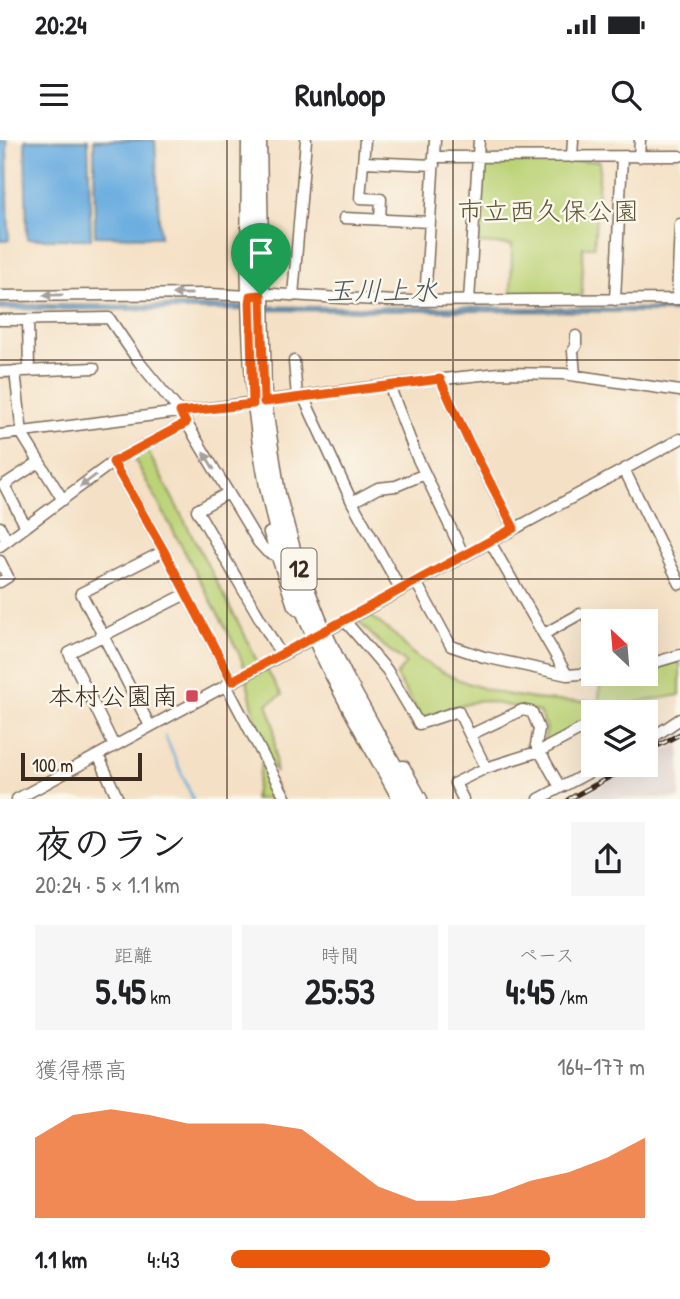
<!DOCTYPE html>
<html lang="ja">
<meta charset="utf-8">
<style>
body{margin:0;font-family:"Patrick Hand","Klee One",sans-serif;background:#f6f6f6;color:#202124;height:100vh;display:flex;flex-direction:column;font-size:26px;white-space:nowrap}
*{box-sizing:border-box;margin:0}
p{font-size:23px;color:#757577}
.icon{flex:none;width:38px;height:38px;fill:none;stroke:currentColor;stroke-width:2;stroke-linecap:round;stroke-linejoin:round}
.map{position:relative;height:659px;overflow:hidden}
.drawer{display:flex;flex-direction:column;background:#fff;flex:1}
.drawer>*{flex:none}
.needle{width:46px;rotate:334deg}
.controls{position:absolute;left:581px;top:469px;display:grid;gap:14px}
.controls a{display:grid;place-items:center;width:77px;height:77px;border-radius:0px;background:#fff;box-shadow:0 7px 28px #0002;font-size:35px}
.scale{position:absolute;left:21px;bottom:18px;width:121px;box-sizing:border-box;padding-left:7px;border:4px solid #3b2a1e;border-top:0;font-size:19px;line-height:24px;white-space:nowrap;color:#3b2a1e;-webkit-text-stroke:5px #fbf7ec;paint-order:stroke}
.pin{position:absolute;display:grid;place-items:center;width:60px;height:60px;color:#fff;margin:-72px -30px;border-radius:50% 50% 50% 0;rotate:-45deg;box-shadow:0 0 7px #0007}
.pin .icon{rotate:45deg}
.round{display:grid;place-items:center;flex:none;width:74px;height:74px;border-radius:0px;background:#f6f6f6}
.head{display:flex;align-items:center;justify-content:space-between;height:119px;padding:0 35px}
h1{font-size:38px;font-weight:700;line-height:52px}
.figures{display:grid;grid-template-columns:repeat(3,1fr);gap:10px;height:119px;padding:7px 35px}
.figures div{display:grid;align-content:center;border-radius:0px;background:#f6f6f6;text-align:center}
.figures b{font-size:35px;font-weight:700}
.figures small{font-size:19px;font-weight:400}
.figures p{font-size:19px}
.chart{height:196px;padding:14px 35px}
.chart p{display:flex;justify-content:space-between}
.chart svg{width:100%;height:126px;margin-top:7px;fill:#ea580c;opacity:.7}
ul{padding:0 35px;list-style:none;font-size:23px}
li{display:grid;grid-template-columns:112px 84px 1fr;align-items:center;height:52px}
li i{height:18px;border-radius:9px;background:#ea580c}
.status{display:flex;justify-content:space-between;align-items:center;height:49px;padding:0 35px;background:#fff;direction:ltr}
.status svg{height:19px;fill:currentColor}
header{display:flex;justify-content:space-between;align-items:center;height:91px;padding:0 35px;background:#fff;font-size:32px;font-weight:700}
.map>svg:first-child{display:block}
</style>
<div class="status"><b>20:24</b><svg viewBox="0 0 49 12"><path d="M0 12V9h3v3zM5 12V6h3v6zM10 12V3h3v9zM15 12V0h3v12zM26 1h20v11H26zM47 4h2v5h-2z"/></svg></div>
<header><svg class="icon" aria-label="menu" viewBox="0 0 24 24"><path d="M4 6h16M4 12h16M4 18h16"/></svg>Runloop<svg class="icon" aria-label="search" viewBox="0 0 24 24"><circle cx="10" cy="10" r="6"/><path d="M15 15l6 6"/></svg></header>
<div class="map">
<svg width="680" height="659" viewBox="0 0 680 659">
<rect width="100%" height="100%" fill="#fbf7ec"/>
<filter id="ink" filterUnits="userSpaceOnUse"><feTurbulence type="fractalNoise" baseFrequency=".0143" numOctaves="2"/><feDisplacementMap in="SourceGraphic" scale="14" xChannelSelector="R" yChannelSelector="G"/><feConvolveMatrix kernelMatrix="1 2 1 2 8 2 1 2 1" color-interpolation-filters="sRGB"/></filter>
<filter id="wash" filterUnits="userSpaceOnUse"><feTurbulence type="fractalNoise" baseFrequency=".00686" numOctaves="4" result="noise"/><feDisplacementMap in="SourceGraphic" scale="28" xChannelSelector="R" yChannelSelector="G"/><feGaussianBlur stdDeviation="1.57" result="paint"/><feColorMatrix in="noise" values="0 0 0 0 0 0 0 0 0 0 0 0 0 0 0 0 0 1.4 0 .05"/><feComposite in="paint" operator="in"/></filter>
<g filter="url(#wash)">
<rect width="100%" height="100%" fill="#f4e0c4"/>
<path fill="#d2bfc1" d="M680,603V658H577L640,625H646V621Z"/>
<path fill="#bcd377" stroke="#7c7e4a" stroke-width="2" d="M483,21H600L594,107H583L582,156L511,158L512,105L476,103L481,22Z
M147,310L249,503L257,522L245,529L237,509L134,318Z
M368,473C377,482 388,489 397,497C405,505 410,513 420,519C473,554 537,564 599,561L600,538L646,534V530L680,519V555L615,566L603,572H593V577L543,604L547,588L539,572L480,560L422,578L396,536L406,523L380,503L356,479Z
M265,527L282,555L267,564L274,584L276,633L261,603L246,537Z
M262,621L280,656L279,658L254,659Z"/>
<path fill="#6caee0" stroke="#546c7f" stroke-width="2" d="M0,0H7L9,100H0Z
M25,0H88L91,99H27Z
M94,0H155L160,97L95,96Z
M0,165L680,169V172L0,169Z"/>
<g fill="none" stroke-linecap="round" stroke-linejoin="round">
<path stroke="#6caee0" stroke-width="2.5" d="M165,596L193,659"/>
</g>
</g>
<g filter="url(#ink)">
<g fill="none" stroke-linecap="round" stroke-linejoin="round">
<g stroke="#7c6a58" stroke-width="13">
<path id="minor" d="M365,0L360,58L381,59L380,80
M434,17L680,16
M572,17L573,0
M639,17L640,0
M363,22L434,25
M344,78L430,82
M0,156L210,154L250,156L272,154L394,161L680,159
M293,156L306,0
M677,159L680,84
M615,160L622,17
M425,161L435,0
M469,161L479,0
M0,180L109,178L139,222L180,272L258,402L267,412L275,415
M28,180L29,230
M294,221L297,257
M15,231L22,294L63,360
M0,232L94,228
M575,235L573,211L576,206V196
M440,239L468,300L514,389
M389,245L416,315L464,416
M303,256L352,362L397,443
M0,295L389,245L499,233L564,234L680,251
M113,322L164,411L232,541
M624,329L680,444
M228,353L197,370L281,515
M352,362L378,348L396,346L425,334
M0,387L7,401
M26,387L4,345L39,322
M276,389L269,393L293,466L298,470L302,468
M490,402L567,535
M0,406L113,322L186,283
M0,421L8,437L0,442
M416,442L451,506L484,517L567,535L593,533
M345,481L387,530L419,584L458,571L486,628
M544,494L580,474
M646,525L680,515
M226,545L286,659
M613,572H623
M150,586L81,453L164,411
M470,595L522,570L532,572L539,589L536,605L560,647
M646,602L680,579
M114,606L69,513L186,454
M98,615L118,659
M395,627L404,626L422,659
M17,659L680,299
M463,659L455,643L486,628L540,611L593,583
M539,659L603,625"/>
</g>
<g stroke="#7c6a58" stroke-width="17">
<path id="major" d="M249,0C248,148 243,299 292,441C318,517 361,588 400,659
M259,0L264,262L278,354L297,424L324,492L345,536L413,659"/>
</g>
<use href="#minor" stroke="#fff" stroke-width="10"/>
<use href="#major" stroke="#fff" stroke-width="14"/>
<g stroke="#3b2a1e" stroke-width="5">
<path id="rail" d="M646,612L680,594
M569,659L632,625"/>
</g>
<use href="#rail" stroke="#fbf7ec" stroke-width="2.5" stroke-dasharray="8" stroke-linecap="butt"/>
</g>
<defs><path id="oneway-solid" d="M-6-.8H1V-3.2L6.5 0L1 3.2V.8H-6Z" transform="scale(1.75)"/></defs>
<g fill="#a79f9a">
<use href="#oneway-solid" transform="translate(182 154) rotate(180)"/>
<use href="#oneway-solid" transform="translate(53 155) rotate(179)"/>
<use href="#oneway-solid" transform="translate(209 321) rotate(-121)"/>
<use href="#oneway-solid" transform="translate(88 341) rotate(143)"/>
</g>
</g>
<g fill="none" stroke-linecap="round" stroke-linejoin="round" filter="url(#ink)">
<g stroke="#fff" stroke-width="14">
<path id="route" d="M261,155L264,262L440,239L468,300L514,388L232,541L164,411L113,322L186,283L180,272L253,264L250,158V156Z"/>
</g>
<use href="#route" stroke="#ea580c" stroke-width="9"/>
</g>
<path fill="none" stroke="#3b2a1e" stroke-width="2" stroke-opacity="0.55" d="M227,0V659M453,0V659M0,220H680M0,439H680"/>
<rect fill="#d1495b" stroke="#fbf7ec" stroke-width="2.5" x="185" y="549" width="14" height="14" rx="3.5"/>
<g text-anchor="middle" stroke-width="5" stroke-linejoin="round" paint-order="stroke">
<rect fill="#fbf7ec" stroke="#75685c" stroke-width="2" x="281.5" y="408.5" width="35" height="41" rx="5"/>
<g font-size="24" font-weight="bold" fill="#3b2a1e">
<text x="299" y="437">12</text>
</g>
<g font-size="26" fill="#5b5434" stroke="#fbf7ec">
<text x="548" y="80">市立西久保公園</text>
</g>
<g font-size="26" fill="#3b2a1e" stroke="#fbf7ec" text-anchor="end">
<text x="178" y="565">本村公園南</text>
</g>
<g font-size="28" font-style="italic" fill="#4c5862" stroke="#fbf7ec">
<text x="382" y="160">玉川上水</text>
</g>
</g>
</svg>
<div class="controls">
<a><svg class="needle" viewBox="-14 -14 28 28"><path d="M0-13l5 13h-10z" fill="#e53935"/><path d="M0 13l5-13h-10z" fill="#757577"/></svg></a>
<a><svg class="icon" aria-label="layers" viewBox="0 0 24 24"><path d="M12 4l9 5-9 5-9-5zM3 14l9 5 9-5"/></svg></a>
</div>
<div class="scale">100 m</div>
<div class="pin" style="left:261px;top:155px;background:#1e9e55"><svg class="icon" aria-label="arrive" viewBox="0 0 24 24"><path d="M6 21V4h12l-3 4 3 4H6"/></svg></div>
</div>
<section class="drawer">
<div class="head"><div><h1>夜のラン</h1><p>20:24 · 5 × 1.1 km</p></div><a class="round"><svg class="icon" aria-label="share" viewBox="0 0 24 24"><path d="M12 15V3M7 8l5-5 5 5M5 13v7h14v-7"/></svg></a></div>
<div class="figures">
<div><p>距離</p><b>5.45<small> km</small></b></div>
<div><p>時間</p><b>25:53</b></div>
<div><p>ペース</p><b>4:45<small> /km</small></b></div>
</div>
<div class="chart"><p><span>獲得標高</span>164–177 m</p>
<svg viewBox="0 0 160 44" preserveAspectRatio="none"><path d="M0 44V16L10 8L20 6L30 8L40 11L50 11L60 11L70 13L80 23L90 33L100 38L110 38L120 36L130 31L140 28L150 23L160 16V44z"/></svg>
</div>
<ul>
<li><b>1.1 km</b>4:43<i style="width:77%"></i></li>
</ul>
</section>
